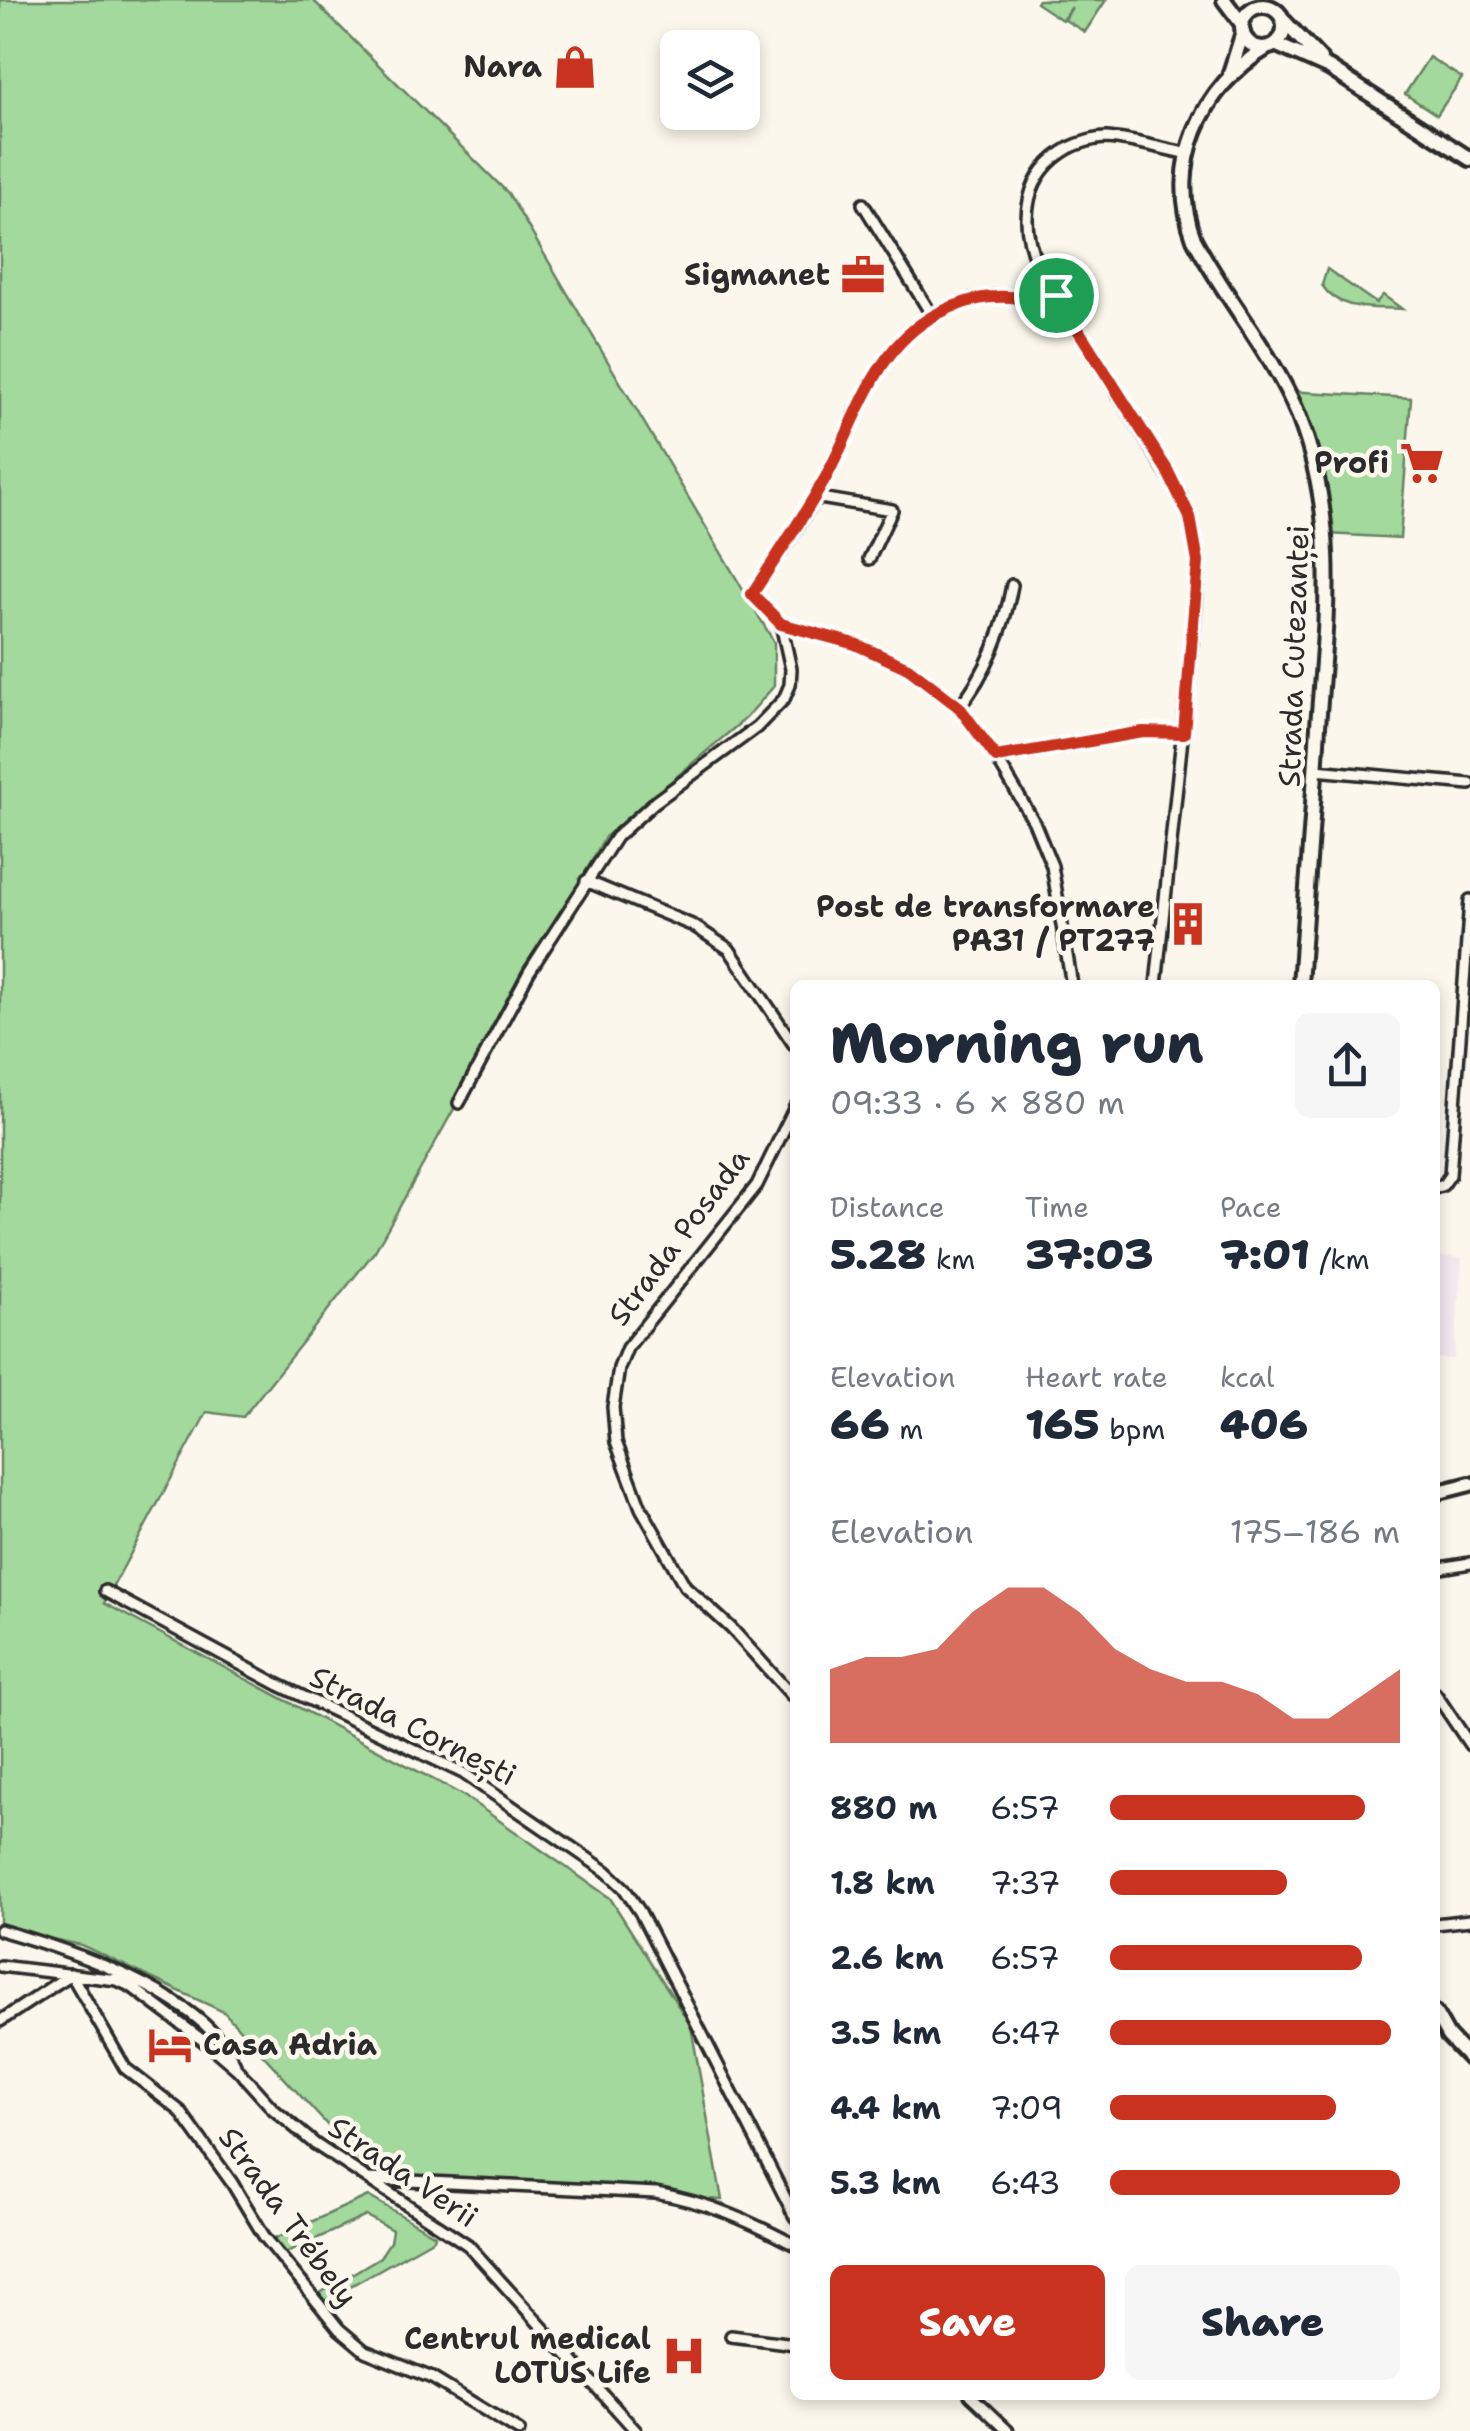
<!DOCTYPE html>
<meta charset="utf-8">
<style>
body{margin:0;font-family:"Shantell Sans",sans-serif;background:#f6f6f7;color:#1f2937;height:100vh;display:flex;flex-direction:column;font-size:38px;white-space:nowrap}
*{box-sizing:border-box;margin:0}
p{font-size:32px;color:#747a83}
.icon{flex:none;width:55px;height:55px;fill:none;stroke:currentColor;stroke-width:2;stroke-linecap:round;stroke-linejoin:round}
.map{position:relative;flex:1;overflow:hidden}
.drawer{position:absolute;left:790px;top:980px;width:650px;height:1420px;display:flex;flex-direction:column;background:#fff;border-radius:15px;box-shadow:0 5px 15px #0003}
.drawer>*{flex:none}
.controls{position:absolute;left:660px;top:30px;display:grid;gap:20px}
.controls a{display:grid;place-items:center;width:100px;height:100px;border-radius:15px;background:#fff;box-shadow:0 5px 15px #0003;font-size:50px}
.pin{position:absolute;display:grid;place-items:center;width:85px;height:85px;color:#fff;margin:-42px;border:5px solid #fff;border-radius:50%;box-shadow:0 2px 10px #0007}
.round{display:grid;place-items:center;flex:none;width:105px;height:105px;border-radius:15px;background:#f6f6f7}
.overview{display:flex;align-items:center;justify-content:space-between;height:170px;padding:0 40px}
h1{font-size:55px;font-weight:800;line-height:75px}
.metrics{display:grid;grid-template-columns:repeat(3,1fr);gap:15px;height:170px;padding:10px 40px}
.metrics div{display:grid;align-content:center}
.metrics b{font-size:42px;font-weight:800}
.metrics small{font-size:28px;font-weight:400}
.metrics p{font-size:28px}
.chart{height:280px;padding:20px 40px}
.chart p{display:flex;justify-content:space-between}
.chart svg{width:100%;height:180px;margin-top:10px;fill:#c8321e;opacity:.7}
.button{display:flex;gap:20px;margin-top:auto;padding:20px 40px}
.button a{flex:1;height:115px;border-radius:15px;background:#c8321e;color:#fff;font-size:40px;font-weight:800;line-height:115px;text-align:center}
.button a+a{background:#f6f6f7;color:#1f2937}
ul{padding:0 40px;list-style:none;font-size:32px}
li{display:grid;grid-template-columns:160px 120px 1fr;align-items:center;height:75px}
li i{height:25px;border-radius:12px;background:#c8321e}
.map>svg:first-child{display:block}
</style>
<div class="map">
<svg width="1470" height="2431" viewBox="0 0 1470 2431">
<rect width="100%" height="100%" fill="#fbf7ec"/>
<filter id="ink" filterUnits="userSpaceOnUse"><feTurbulence type="fractalNoise" baseFrequency=".01" numOctaves="2"/><feDisplacementMap in="SourceGraphic" scale="20" xChannelSelector="R" yChannelSelector="G"/><feConvolveMatrix kernelMatrix="1 2 1 2 8 2 1 2 1" color-interpolation-filters="sRGB"/></filter>
<g filter="url(#ink)">
<path fill="#f2e9f0" d="M1435,1256L1462,1258L1454,1359L1435,1358Z"/>
<path fill="#a3d99c" stroke="#678264" stroke-width="2.5" d="M0,0H313L508,193L774,642V686L746,718L605,837L375,1251L243,1417L207,1412L104,1603L464,1796L610,1898L691,2026L722,2200L373,2175L224,2012L81,1945L0,1928Z
M1038,0H1106L1085,32L1065,20L1072,7L1062,20L1036,3Z
M1429,57L1462,78L1437,115L1405,94Z
M1327,269L1376,303L1383,295L1402,309C1374,307 1338,312 1322,285Z
M1287,391L1411,398L1400,538L1327,534Z
M368,2196L435,2235L434,2239L322,2302L320,2293L380,2257L390,2242L392,2230L366,2216L285,2253H280L269,2241Z"/>
<g fill="none" stroke-linecap="round" stroke-linejoin="round">
<g stroke="#2b2b2b" stroke-width="16">
<path id="street" d="M863,204L933,317
M814,497L892,510L869,559
M781,624L752,594C780,554 808,514 830,470C858,413 877,346 937,314C953,305 977,297 996,296C1018,295 1036,305 1056,295
M781,624L855,644L908,668L959,707L996,757L1034,822L1052,866L1072,985
M959,707C986,675 1005,626 1012,585
M996,757L1143,732L1184,733
M1315,770L1470,784
M586,881L694,926L729,949L795,1046
M1156,985L1196,605L1198,562L1190,517L1181,496L1037,264C1018,220 1025,173 1069,148C1079,143 1095,138 1107,138C1133,140 1160,148 1185,153
M459,1103L529,972L616,837L655,802L757,727L784,699L790,685L791,669L781,624
M795,1107L757,1185L627,1348L619,1368L613,1407L616,1442L641,1508L685,1586L731,1628L795,1699
M1435,1188L1443,1185L1450,1175L1470,900
M1435,1569L1470,1563
M105,1591L279,1685L463,1773L606,1871L624,1888L640,1912L795,2217
M1435,1693L1470,1745
M1435,1924L1470,1920
M0,1930C70,1950 203,1994 235,2064
M0,1966L117,1980L132,1987L209,2045L237,2069L273,2109L315,2144L468,2245L636,2431
M71,1974L125,2068L180,2111L232,2183L264,2236L339,2329L365,2351L432,2378L519,2431
M0,2021L71,1974
M369,2179L656,2193C710,2203 747,2220 795,2245
M731,2336L795,2344
M970,2395L1008,2431"/>
</g>
<g stroke="#2b2b2b" stroke-width="20">
<path id="secondary" d="M1224,0L1242,24
M1242 27a21 21 0 1 1 42 0a21 21 0 1 1-42 0Z
M1282,19L1320,59
M1275,44L1329,68L1470,159
M1268,47C1201,86 1166,166 1194,239C1226,300 1273,353 1299,417C1339,520 1326,619 1318,726C1313,812 1306,899 1300,985
M1230,73L1243,32
M1435,1493L1470,1484
M1435,2013L1448,2036L1470,2059"/>
</g>
<use href="#street" stroke="#fbf7ec" stroke-width="9"/>
<use href="#secondary" stroke="#fbf7ec" stroke-width="12"/>
</g>
</g>
<g fill="none" stroke-linecap="round" stroke-linejoin="round" filter="url(#ink)">
<g stroke="#fff" stroke-width="20">
<path id="route" d="M1056,295L1167,470L1190,517L1198,562L1184,733L1143,732L996,757L959,707L908,668L855,644L781,624L752,594C778,555 803,518 826,477C858,419 873,348 937,314C954,305 977,297 996,297C1018,295 1036,305 1056,295Z"/>
</g>
<use href="#route" stroke="#c8321e" stroke-width="12"/>
</g>
<defs>
<g id="shop-bare" transform="scale(3.45)"><path d="M-5-2.5h2.3a2.7 3.5 0 0 1 5.4 0H5L5.5 6h-11ZM-1.5-2.5h3a1.5 2.3 0 0 0-3 0Z" fill="#c8321e" stroke="#fbf7ec" stroke-width="2.5" paint-order="stroke"/></g>
<g id="office-bare" transform="scale(3.45)"><path d="M-6-3h4V-5.5h4V-3h4V5H-6ZM-1-4.5V-3h2v-1.5ZM-6 0V1H6V0Z" fill="#c8321e" stroke="#fbf7ec" stroke-width="2.5" paint-order="stroke"/></g>
<g id="supermarket-bare" transform="scale(3.45)"><path d="M-6-5.5h2.5l.6 2H6L4.5 2H-2.5L-4.4-4H-6ZM-1.5 3.2a1.3 1.3 0 1 0 .1 0ZM3 3.2a1.3 1.3 0 1 0 .1 0Z" fill="#c8321e" stroke="#fbf7ec" stroke-width="2.5" paint-order="stroke"/></g>
<g id="building-bare" transform="scale(3.45)"><path d="M-4-6H4V6H1V3H-1V6H-4ZM-2.5-4.3h1.7v1.8h-1.7ZM.8-4.3h1.7v1.8H.8ZM-2.5-1h1.7V.8h-1.7ZM.8-1h1.7V.8H.8Z" fill="#c8321e" stroke="#fbf7ec" stroke-width="2.5" paint-order="stroke"/></g>
<g id="hotel-bare" transform="scale(3.45)"><path d="M-6-4.5h1.5V1H6V5H4.5V3h-9V5H-6ZM-4 0a1.8 1.8 0 1 1 3.6 0ZM.5 0V-2.5h3Q6-2.5 6 0Z" fill="#c8321e" stroke="#fbf7ec" stroke-width="2.5" paint-order="stroke"/></g>
<g id="hospital-bare" transform="scale(3.45)"><path d="M-5-5h3v3.5h4V-5h3V5h-3V1.5h-4V5h-3Z" fill="#c8321e" stroke="#fbf7ec" stroke-width="2.5" paint-order="stroke"/></g>
</defs>
<g fill-rule="evenodd">
<use href="#shop-bare" x="575" y="67"/>
<use href="#office-bare" x="863" y="275"/>
<use href="#supermarket-bare" x="1422" y="463"/>
<use href="#building-bare" x="1188" y="924"/>
<use href="#hotel-bare" x="170" y="2045"/>
<use href="#hospital-bare" x="684" y="2356"/>
</g>
<g text-anchor="middle" stroke-width="9" stroke-linejoin="round" paint-order="stroke">
<g font-size="30" font-weight="bold" fill="#2b2b2b" stroke="#fbf7ec" text-anchor="end">
<text x="542" y="77">Nara</text>
<text x="830" y="285">Sigmanet</text>
<text x="1389" y="473">Profi</text>
<text x="1155" y="917">Post de transformare<tspan x="1155" dy="34">PA31 / PT277</tspan></text>
<text x="203" y="2055" text-anchor="start">Casa Adria</text>
<text x="651" y="2349">Centrul medical<tspan x="651" dy="34">LOTUS Life</tspan></text>
</g>
<g font-size="30" fill="#2b2b2b" stroke="#fbf7ec">
<text transform="translate(1294 656) rotate(-88)" y="10">Strada Cutezanței</text>
<text transform="translate(679 1237) rotate(-53)" y="10">Strada Posada</text>
<text transform="translate(413 1726) rotate(27)" y="10">Strada Cornești</text>
<text transform="translate(403 2172) rotate(34)" y="10">Strada Verii</text>
<text transform="translate(288 2217) rotate(54)" y="10">Strada Trébely</text>
</g>
</g>
</svg>
<div class="controls">
<a><svg class="icon" aria-label="layers" viewBox="0 0 24 24"><path d="M12 4l9 5-9 5-9-5zM3 14l9 5 9-5"/></svg></a>
</div>
<div class="pin" style="left:1056px;top:295px;background:#1e9e55"><svg class="icon" aria-label="arrive" viewBox="0 0 24 24"><path d="M6 21V4h12l-3 4 3 4H6"/></svg></div>
<section class="drawer">
<div class="overview"><div><h1>Morning run</h1><p>09:33 · 6 × 880 m</p></div><a class="round"><svg class="icon" aria-label="share" viewBox="0 0 24 24"><path d="M12 15V3M7 8l5-5 5 5M5 13v7h14v-7"/></svg></a></div>
<div class="metrics">
<div><p>Distance</p><b>5.28<small> km</small></b></div>
<div><p>Time</p><b>37:03</b></div>
<div><p>Pace</p><b>7:01<small> /km</small></b></div>
</div>
<div class="metrics">
<div><p>Elevation</p><b>66<small> m</small></b></div>
<div><p>Heart rate</p><b>165<small> bpm</small></b></div>
<div><p>kcal</p><b>406</b></div>
</div>
<div class="chart"><p><span>Elevation</span>175–186 m</p>
<svg viewBox="0 0 160 44" preserveAspectRatio="none"><path d="M0 44V26L10 23L20 23L30 21L40 12L50 6L60 6L70 12L80 21L90 26L100 29L110 29L120 32L130 38L140 38L150 32L160 26V44z"/></svg>
</div>
<ul>
<li><b>880 m</b>6:57<i style="width:88%"></i></li>
<li><b>1.8 km</b>7:37<i style="width:61%"></i></li>
<li><b>2.6 km</b>6:57<i style="width:87%"></i></li>
<li><b>3.5 km</b>6:47<i style="width:97%"></i></li>
<li><b>4.4 km</b>7:09<i style="width:78%"></i></li>
<li><b>5.3 km</b>6:43<i style="width:100%"></i></li>
</ul>
<div class="button"><a>Save</a><a>Share</a></div>
</section>
</div>
